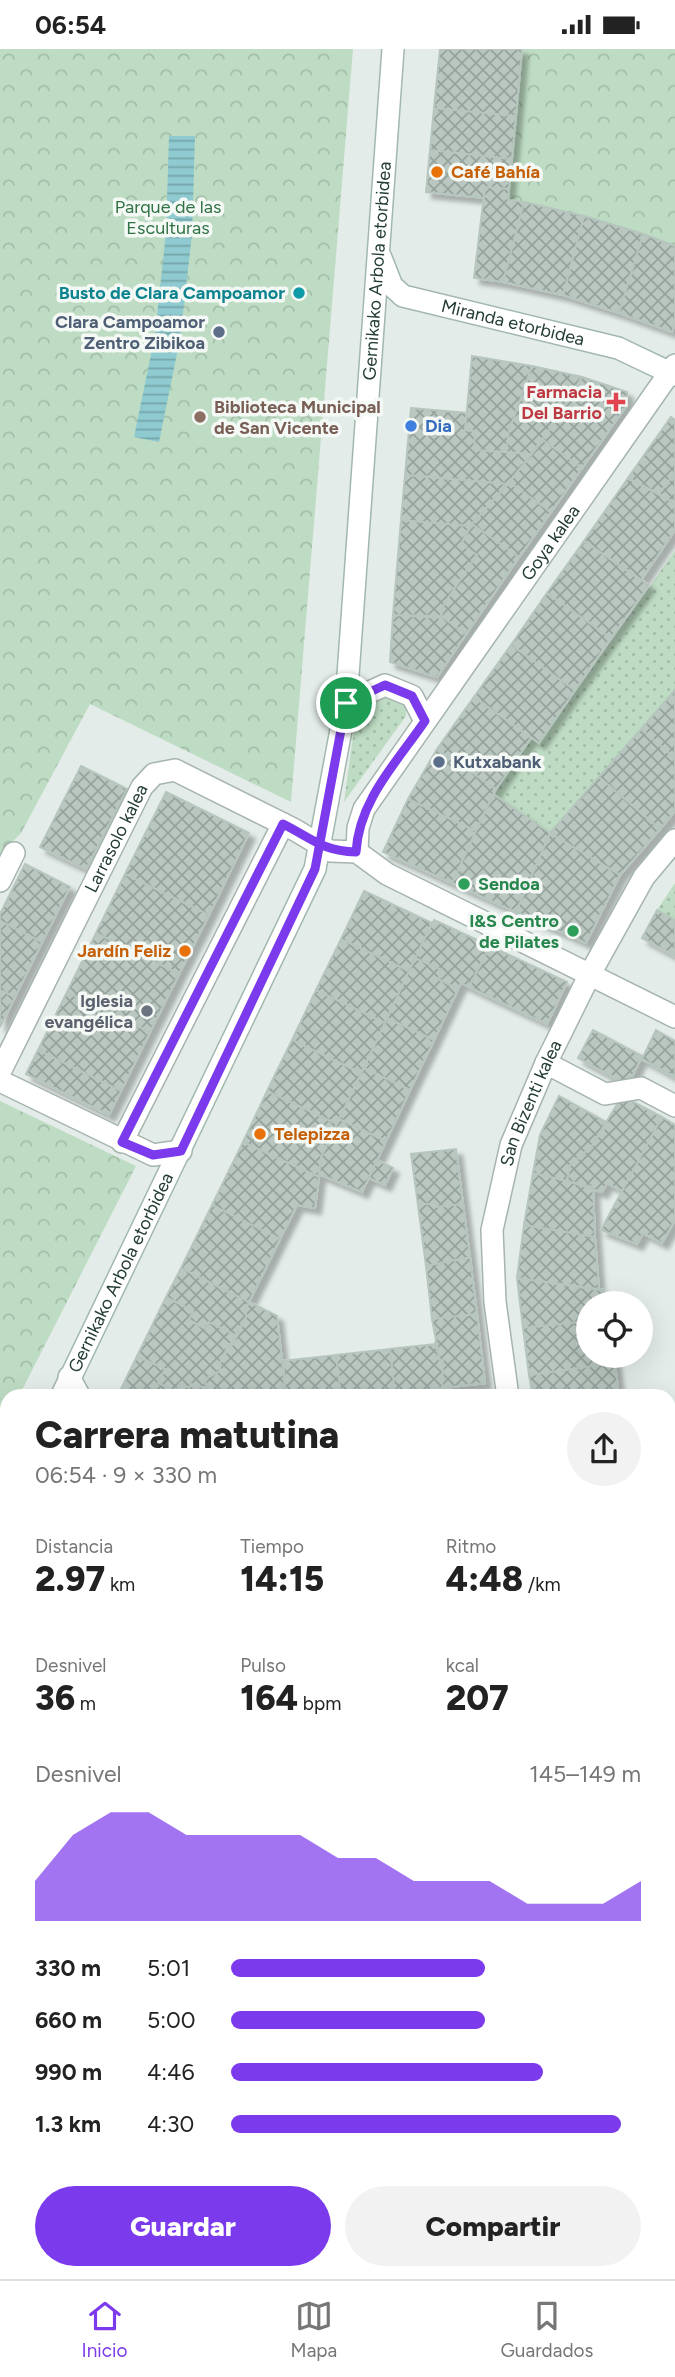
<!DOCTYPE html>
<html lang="es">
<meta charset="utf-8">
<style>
body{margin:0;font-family:Figtree,sans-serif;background:#f2f2f2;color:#222;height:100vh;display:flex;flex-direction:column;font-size:26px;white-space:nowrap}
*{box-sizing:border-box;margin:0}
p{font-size:23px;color:#767676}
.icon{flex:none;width:38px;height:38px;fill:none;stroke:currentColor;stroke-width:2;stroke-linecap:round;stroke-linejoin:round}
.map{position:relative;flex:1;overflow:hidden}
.drawer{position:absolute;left:0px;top:1340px;width:676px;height:891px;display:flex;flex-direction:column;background:#fff;border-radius:21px 21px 0 0;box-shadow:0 7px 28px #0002}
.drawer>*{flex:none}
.controls{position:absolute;left:576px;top:1242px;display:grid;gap:14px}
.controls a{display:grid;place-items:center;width:77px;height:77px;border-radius:50%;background:#fff;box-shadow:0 7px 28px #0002;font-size:35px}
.pin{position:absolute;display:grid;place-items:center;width:60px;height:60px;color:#fff;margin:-30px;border:4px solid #fff;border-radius:50%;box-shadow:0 2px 7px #0007}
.round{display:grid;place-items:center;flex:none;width:74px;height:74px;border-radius:37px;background:#f2f2f2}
.head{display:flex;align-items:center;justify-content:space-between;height:119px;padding:0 35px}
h1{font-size:38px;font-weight:800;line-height:52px}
.metrics{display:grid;grid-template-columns:repeat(3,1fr);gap:10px;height:119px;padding:7px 35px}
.metrics div{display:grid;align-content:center}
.metrics b{font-size:35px;font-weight:800}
.metrics small{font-size:19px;font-weight:400}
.metrics p{font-size:19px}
.chart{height:196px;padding:14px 35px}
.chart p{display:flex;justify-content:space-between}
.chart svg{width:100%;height:126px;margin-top:7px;fill:#7c3aed;opacity:.7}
.cta{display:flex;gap:14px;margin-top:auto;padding:14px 35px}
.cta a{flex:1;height:80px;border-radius:42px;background:#7c3aed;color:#fff;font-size:28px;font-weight:800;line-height:80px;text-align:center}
.cta a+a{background:#f2f2f2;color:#222}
ul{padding:0 35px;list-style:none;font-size:23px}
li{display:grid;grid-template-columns:112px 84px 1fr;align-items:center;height:52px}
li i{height:18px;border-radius:9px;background:#7c3aed}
.status{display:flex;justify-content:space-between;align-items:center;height:49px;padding:0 35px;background:#fff;direction:ltr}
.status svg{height:19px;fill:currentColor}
.menu{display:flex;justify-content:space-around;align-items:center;height:98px;border-top:2px solid #e0e0e0;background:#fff;font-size:19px;color:#767676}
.menu a{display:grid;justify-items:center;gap:4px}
.menu .selected{color:#7c3aed}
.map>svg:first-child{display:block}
</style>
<div class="status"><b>06:54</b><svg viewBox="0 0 49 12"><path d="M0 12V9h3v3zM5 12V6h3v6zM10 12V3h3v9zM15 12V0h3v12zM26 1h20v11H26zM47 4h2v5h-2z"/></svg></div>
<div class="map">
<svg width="675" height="2230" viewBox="0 0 675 2230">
<defs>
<pattern id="grass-dots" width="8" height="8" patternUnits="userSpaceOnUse" patternTransform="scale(1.75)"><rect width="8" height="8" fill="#bedcc3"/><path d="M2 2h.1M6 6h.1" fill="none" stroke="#a3bea8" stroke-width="1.8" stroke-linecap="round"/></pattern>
<pattern id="park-crowns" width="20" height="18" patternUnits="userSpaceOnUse" patternTransform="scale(1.75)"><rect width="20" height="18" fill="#bedcc3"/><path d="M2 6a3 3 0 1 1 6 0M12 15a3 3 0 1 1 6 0" fill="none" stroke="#a3bea8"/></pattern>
<pattern id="water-rules" width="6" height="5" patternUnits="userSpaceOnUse" patternTransform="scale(1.75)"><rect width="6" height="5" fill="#8ecacf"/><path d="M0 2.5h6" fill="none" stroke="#74a5a9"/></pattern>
<pattern id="building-cross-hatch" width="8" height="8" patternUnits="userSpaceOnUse" patternTransform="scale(1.75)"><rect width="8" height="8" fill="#b9c7c0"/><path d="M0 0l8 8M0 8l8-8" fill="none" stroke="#96a39d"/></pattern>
<filter id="shadow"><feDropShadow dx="6" dy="6" stdDeviation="2" flood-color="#0004"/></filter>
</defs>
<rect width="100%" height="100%" fill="#e3ece8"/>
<path fill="url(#grass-dots)" d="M675,502V641L550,784L493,745L531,689L539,694Z
M386,646L406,658V667L344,753L356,665L361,658Z
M675,834V871L657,861Z"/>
<path fill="url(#park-crowns)" d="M0,0H353L291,753L90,655L21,784L0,806Z
M522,0H675V197L643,185L508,151Z
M0,1052L136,1117L19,1347L7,1348V1372L0,1405Z
M0,1619L7,1632V1884L0,1889Z"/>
<path fill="url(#water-rules)" d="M169,87H195L192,186L180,290L159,393L134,388L155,286L166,183Z"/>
<path fill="url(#building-cross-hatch)" stroke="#b6c6be" stroke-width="2" filter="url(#shadow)" d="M440,0H522L516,67L434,59Z
M434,59L516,67L512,110L430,101Z
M430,101L512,110L509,140L485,138L484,149L426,143Z
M485,138L509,140L508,151L524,153L503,233L474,229Z
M524,153L584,167L563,246L503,233Z
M584,167L643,185L619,264L563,246Z
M643,185L675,197V273L672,283L619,264Z
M472,307L532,317L509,382L506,403L474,401L475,382L465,381Z
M532,317L582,328L558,369L531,405L506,403L509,382Z
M582,328L627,343V356L582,419L543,391Z
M411,359L467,364L465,381L475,382L474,401L531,405L508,435L405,426Z
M671,368L675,371V423L659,445L628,429Z
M543,391L582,419L551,463L509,433Z
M675,423V454L659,445Z
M405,426L422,427L508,435L470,477L401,471Z
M628,429L675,454V481L641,531L584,492Z
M509,433L551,463L519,508L472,475Z
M401,471L470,477L461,495L477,506L444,555L441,569L393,566Z
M472,475L519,508L466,585L441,567L444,555L477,506L461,495Z
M584,492L649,536L611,589L547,544Z
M547,544L611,589L575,641L511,596Z
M393,566L441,567L466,585L437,628L390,613Z
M511,596L575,641L539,694L474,648Z
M675,641V709L641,680Z
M474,648L531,689L496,740L437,700Z
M641,680L675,709V762L660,780L599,728Z
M437,700L496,740L476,782L408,750Z
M81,717L127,740L86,820L40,798Z
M599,728L660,780L620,826L550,784Z
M166,743L249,784L209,866L125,825Z
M493,745L550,784L516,863L452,834Z
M408,750L476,782L452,834L383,803Z
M550,784L620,826L586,894L516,863Z
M25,815L70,838L42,893L0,872V865Z
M125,825L209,866L179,925L96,884Z
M364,842L432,874L409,922L341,890Z
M657,861L675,871V907L642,889Z
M434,871L490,897L469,938L461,934L458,940L438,930L442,921L415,909Z
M0,872L42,893L15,948L0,941Z
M96,884L179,925L150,983L67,943Z
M341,890L409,922L385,974L316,941Z
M490,897L567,933L547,975L469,938Z
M415,909L442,921L438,930L458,940L434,991L387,969Z
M0,941L15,948L0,978Z
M316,941L385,974L361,1024L292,991Z
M67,943L150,983L121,1042L38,1001Z
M387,969L434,991L410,1041L364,1019Z
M593,981L642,1007L628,1036L578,1009Z
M656,981L675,992V1028L642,1010Z
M292,991L361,1024L337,1075L267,1042Z
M38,1001L121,1042L109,1066L26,1025Z
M364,1019L410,1041L386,1092L339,1070Z
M267,1042L337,1075L321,1108L319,1128L243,1093Z
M559,1047L608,1074L591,1098L570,1116L567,1132L533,1124L540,1086Z
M622,1047L662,1068L622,1142L607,1134L602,1143L567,1132L570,1116L591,1098Z
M662,1068L675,1076V1171L662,1194L643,1184L637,1195L601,1181Z
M339,1070L386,1092L362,1143L319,1125L321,1108Z
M243,1093L319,1128L315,1159L297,1156L280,1190L212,1156Z
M456,1100L463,1155L436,1158L435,1154L418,1156L411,1105Z
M377,1111L393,1119L385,1136L369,1129Z
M533,1124L593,1138L595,1188L524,1176Z
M435,1154L436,1158L463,1155L470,1208L426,1217L418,1156Z
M212,1156L280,1190L249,1253L181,1219Z
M524,1176L595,1188L599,1241L517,1229Z
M470,1208L477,1265L432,1270L426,1217Z
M181,1219L249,1253L244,1264L247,1266L237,1287L209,1273L206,1280L189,1271L193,1262L166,1248Z
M517,1229L604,1241L606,1255H588V1272L523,1279Z
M166,1248L193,1262L189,1271L206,1280L209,1273L237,1287L232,1296L229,1295L220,1314V1322L205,1330L206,1339L191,1335L189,1339L180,1334L176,1343L158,1334L165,1320L137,1307Z
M249,1253L277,1267L286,1348H198L207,1345L205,1330L220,1322V1314L247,1266L244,1264Z
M477,1265L485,1334L442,1339L443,1311L440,1312L432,1270Z
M588,1272V1307H614L615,1314L529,1326L523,1279Z
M435,1292L440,1312L443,1311L442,1339L395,1345L390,1300L436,1295Z
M390,1300L395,1345L341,1348L336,1306Z
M336,1306L341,1348H286L283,1312Z
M137,1307L165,1320L158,1334L176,1343L180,1334L189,1339L191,1335L206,1339L207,1345L117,1348Z
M615,1314L619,1348H533L529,1326Z
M675,1359V1417H672L668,1360Z
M675,1461V1538L668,1541V1463Z
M675,1582V1661L668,1658V1584Z
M668,1658L675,1661V1703L668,1704Z
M675,1703V1760L668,1761V1704Z
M675,1760V1817L668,1819V1761Z
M675,1817V1883L668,1884V1819Z
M675,1883V1953L671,1954L668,1953V1884Z
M7,1978V1977V2003L2,1986Z
M0,2082L7,2088V2120L0,2129Z
M7,2120V2142L0,2137V2129Z
M20,2224H69L70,2230H19Z
M302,2224H349L351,2228L302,2230Z
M349,2224H379L382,2230H348Z
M431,2224H537L527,2230H435Z
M603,2224H664L665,2230H605Z"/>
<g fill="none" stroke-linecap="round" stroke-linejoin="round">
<g stroke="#a6b4ae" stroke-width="24">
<g id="street">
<path d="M346,654L385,636L412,647L425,672"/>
<path id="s1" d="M357,803L358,779L364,760L675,316"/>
<path d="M0,832L14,804"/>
<path d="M546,1014L605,1045L641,1039L675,1057"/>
<path id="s2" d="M0,1023L142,738L154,725L175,721L295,781L330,802L357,803L387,825L675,968"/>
<path d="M0,1032L153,1106L181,1102"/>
<path d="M122,1093L283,775"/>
<path d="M69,1328L80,1348"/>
<path id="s3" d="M508,1348L495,1253L492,1181L511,1096L546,1014L590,925L644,828L675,791"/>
<path d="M668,1563L675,1560"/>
<path d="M0,1921L7,1916"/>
<path d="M0,2016L7,2023"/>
<path d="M0,2054L7,2060"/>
<path d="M668,2118L675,2121"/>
<path d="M668,2158L675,2183"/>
<path d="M400,2224L404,2230"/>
</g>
</g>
<g stroke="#a2b8ae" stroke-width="24">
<g id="secondary">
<path id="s4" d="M381,209L392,237L403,247L618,299L675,326"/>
<path id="s5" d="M61,1348L315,820L346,654L393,0"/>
<path d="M0,1900L7,1896"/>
<path d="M668,1996L675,1993"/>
<path d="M107,2230L109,2224"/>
</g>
</g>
<use href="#street" stroke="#fff" stroke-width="21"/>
<use href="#secondary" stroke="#fff" stroke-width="21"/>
</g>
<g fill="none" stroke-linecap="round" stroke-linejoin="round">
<g stroke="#fff" stroke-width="14">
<path id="route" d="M346,654L315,820L181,1102L153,1106L122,1093L283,775C313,790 322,802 356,803C359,751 397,713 425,672L412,647L385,636L346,654"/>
</g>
<use href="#route" stroke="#7c3aed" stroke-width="9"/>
</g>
<g fill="#e8710a" stroke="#f4f9f6" stroke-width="2.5">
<circle cx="437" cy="123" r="7"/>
<circle cx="185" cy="902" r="7"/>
<circle cx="260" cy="1085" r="7"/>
</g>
<circle fill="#0f9aa8" stroke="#f4f9f6" stroke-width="2.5" cx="299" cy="244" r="7"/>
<g fill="#5c6f8a" stroke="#f4f9f6" stroke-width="2.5">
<circle cx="219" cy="283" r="7"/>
<circle cx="439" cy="713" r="7"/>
</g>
<path fill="#e0444e" stroke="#f4f9f6" stroke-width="2.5" d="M612.5 342.5h7v7h7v7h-7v7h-7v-7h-7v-7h7z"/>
<circle fill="#8d6e63" stroke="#f4f9f6" stroke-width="2.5" cx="200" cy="368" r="7"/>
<circle fill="#3f7fe0" stroke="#f4f9f6" stroke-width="2.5" cx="411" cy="377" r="7"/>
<g fill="#2e9e5b" stroke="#f4f9f6" stroke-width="2.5">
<circle cx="464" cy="835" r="7"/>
<circle cx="573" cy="882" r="7"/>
</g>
<circle fill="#6b7280" stroke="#f4f9f6" stroke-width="2.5" cx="147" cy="962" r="7"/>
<g text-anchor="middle" stroke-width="7" stroke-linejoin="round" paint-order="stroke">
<g font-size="18" font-weight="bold" fill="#c56008" stroke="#f4f9f6" text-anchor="start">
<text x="451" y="129">Café Bahía</text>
<text x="171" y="908" text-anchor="end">Jardín Feliz</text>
<text x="274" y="1091">Telepizza</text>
</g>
<g font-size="18" fill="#307244" stroke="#f4f9f6">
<text x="168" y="164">Parque de las<tspan x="168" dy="21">Esculturas</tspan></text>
</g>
<g font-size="18" fill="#243d34" stroke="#f4f9f6">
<text dy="6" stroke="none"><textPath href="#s5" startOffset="1188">Gernikako Arbola etorbidea</textPath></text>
<text dy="6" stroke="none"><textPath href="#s4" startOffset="158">Miranda etorbidea</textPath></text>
<text dy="6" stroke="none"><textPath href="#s1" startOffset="369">Goya kalea</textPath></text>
<text dy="6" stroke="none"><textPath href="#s2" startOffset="261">Larrasolo kalea</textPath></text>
<text dy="6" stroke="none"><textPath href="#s3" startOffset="301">San Bizenti kalea</textPath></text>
<text dy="6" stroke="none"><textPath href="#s5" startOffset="138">Gernikako Arbola etorbidea</textPath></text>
</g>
<g font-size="18" font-weight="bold" fill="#0d838f" stroke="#f4f9f6" text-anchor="end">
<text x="285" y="250">Busto de Clara Campoamor</text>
</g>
<g font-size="18" font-weight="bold" fill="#4e5e75" stroke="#f4f9f6" text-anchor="end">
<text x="205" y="279">Clara Campoamor<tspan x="205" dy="21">Zentro Zibikoa</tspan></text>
<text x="453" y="719" text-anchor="start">Kutxabank</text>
</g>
<g font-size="18" font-weight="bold" fill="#be3a42" stroke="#f4f9f6" text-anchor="end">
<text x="602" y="349">Farmacia<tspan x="602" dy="21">Del Barrio</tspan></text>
</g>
<g font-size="18" font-weight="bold" fill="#785e54" stroke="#f4f9f6" text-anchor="start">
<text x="214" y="364">Biblioteca Municipal<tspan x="214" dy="21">de San Vicente</tspan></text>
</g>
<g font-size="18" font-weight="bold" fill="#366cbe" stroke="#f4f9f6" text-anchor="start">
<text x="425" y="383">Dia</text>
</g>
<g font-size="18" font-weight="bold" fill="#27864d" stroke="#f4f9f6" text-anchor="start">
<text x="478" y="841">Sendoa</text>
<text x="559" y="878" text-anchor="end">I&amp;S Centro<tspan x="559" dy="21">de Pilates</tspan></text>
</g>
<g font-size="18" font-weight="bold" fill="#5b616d" stroke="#f4f9f6" text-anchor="end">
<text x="133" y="958">Iglesia<tspan x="133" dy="21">evangélica</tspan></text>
</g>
</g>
</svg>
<div class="controls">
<a><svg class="icon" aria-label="locate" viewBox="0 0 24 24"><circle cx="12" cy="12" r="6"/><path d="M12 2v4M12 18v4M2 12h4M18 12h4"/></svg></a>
</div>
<div class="pin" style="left:346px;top:654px;background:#1e9e55"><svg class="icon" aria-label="arrive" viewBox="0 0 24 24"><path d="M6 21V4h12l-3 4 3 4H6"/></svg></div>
<section class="drawer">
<div class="head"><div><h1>Carrera matutina</h1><p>06:54 · 9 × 330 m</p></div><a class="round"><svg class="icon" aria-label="share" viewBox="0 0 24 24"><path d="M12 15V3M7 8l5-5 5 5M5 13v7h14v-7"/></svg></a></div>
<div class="metrics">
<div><p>Distancia</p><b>2.97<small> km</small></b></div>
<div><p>Tiempo</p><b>14:15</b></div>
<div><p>Ritmo</p><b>4:48<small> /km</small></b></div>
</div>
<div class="metrics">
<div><p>Desnivel</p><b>36<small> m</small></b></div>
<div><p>Pulso</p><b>164<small> bpm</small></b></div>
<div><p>kcal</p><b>207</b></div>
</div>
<div class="chart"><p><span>Desnivel</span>145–149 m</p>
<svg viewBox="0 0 160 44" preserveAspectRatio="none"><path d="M0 44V30L10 14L20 6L30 6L40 14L50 14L60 14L70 14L80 22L90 22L100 30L110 30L120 30L130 38L140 38L150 38L160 30V44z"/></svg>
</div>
<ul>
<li><b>330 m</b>5:01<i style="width:62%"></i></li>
<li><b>660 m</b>5:00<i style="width:62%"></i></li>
<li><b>990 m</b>4:46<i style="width:76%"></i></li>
<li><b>1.3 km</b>4:30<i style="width:95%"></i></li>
</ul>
<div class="cta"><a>Guardar</a><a>Compartir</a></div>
</section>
</div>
<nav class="menu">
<a class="selected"><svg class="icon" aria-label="home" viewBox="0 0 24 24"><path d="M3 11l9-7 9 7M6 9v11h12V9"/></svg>Inicio</a>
<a><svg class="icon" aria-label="map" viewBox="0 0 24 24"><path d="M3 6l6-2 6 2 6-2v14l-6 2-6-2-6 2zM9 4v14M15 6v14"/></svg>Mapa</a>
<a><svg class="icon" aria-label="saved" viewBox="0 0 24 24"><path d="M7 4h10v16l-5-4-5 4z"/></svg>Guardados</a>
</nav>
